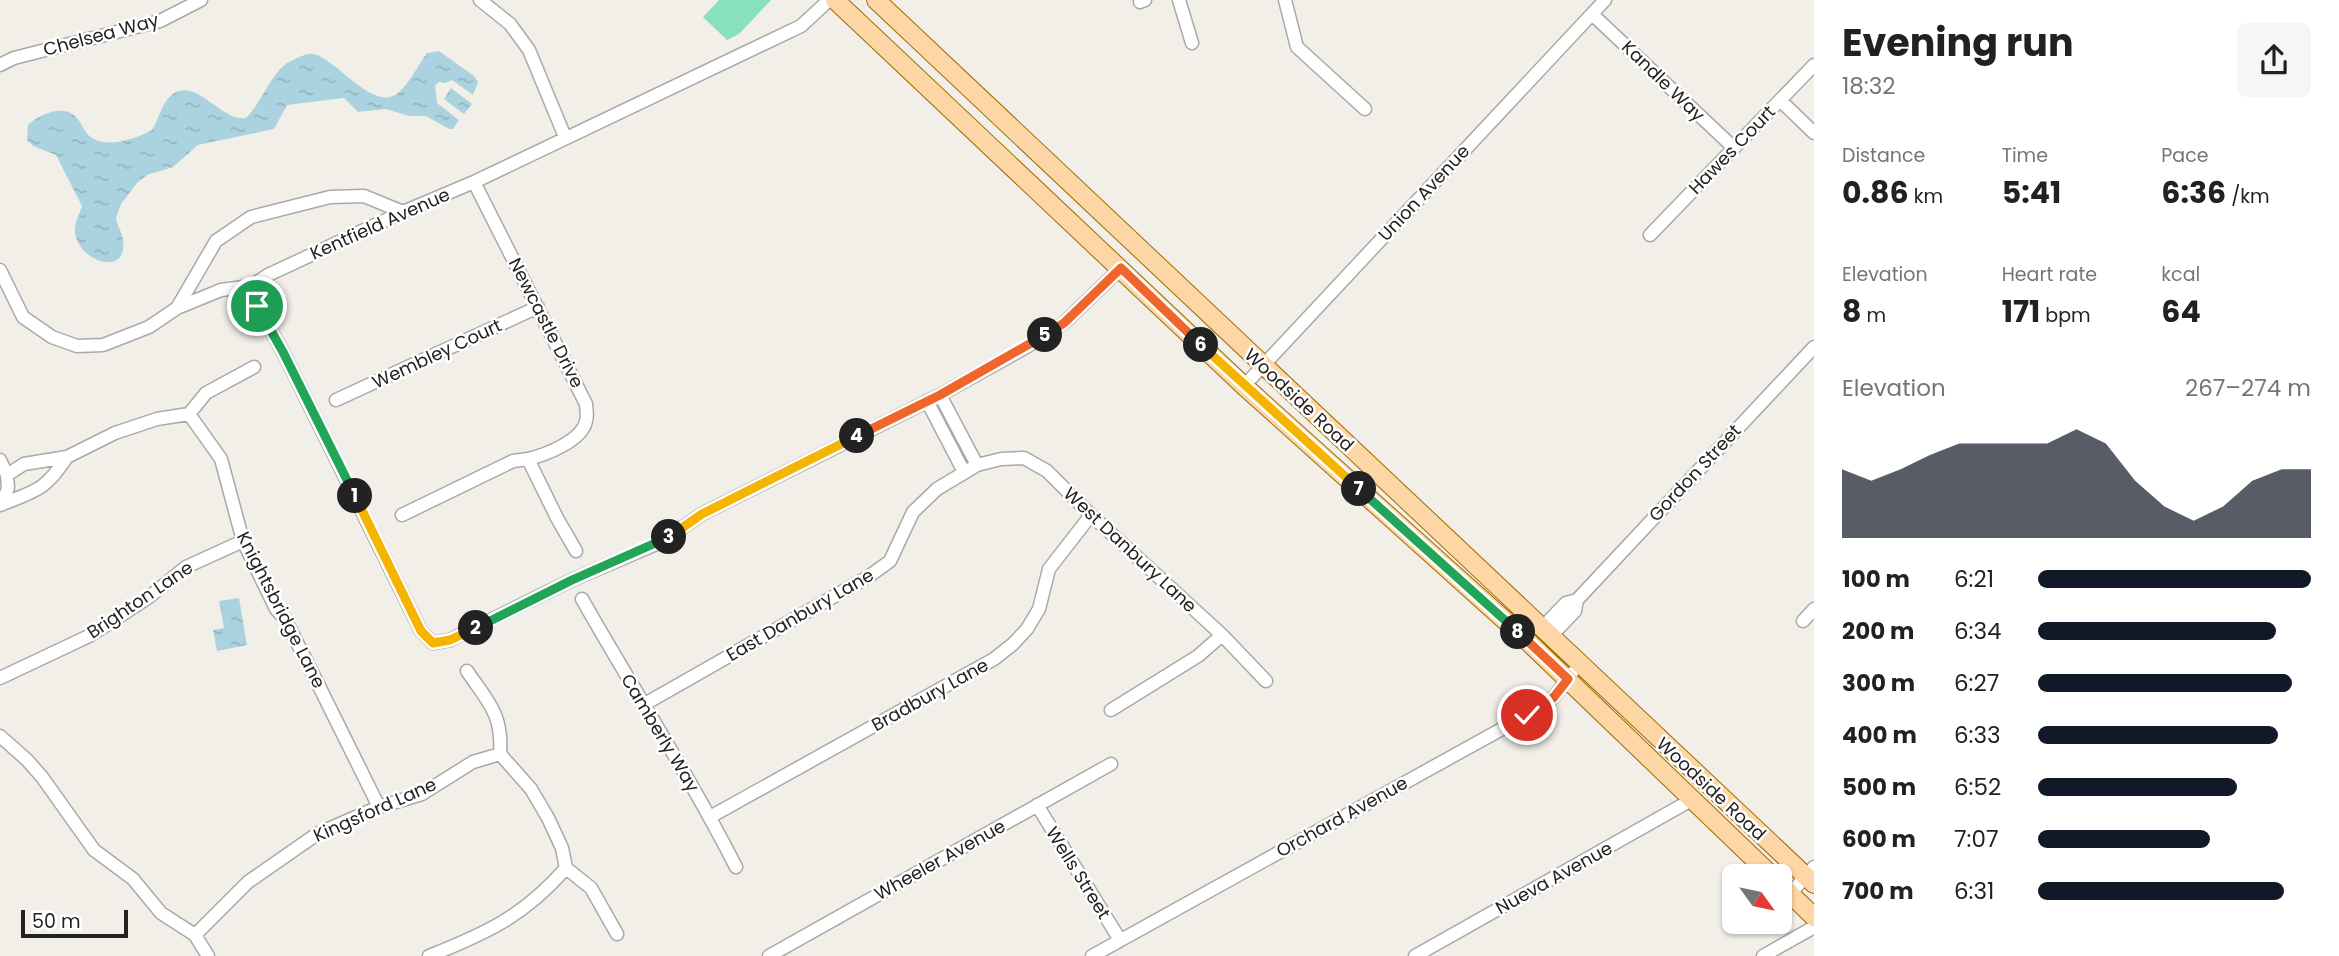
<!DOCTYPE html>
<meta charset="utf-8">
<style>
body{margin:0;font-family:Poppins,sans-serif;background:#f6f6f6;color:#202124;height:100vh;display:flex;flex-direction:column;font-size:26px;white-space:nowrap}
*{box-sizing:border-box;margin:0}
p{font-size:23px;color:#757577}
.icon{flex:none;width:38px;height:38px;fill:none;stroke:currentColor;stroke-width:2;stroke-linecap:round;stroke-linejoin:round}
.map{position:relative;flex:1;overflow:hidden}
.drawer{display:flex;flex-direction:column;background:#fff;width:525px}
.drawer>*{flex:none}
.needle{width:46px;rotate:123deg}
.buttons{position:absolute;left:1722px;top:864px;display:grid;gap:14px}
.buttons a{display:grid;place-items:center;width:70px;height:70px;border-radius:10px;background:#fff;box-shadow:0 2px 5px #0004;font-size:35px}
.scale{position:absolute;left:21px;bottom:18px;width:107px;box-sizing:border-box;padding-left:7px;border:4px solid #222;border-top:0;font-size:19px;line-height:24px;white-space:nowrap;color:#222;-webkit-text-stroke:5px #fff;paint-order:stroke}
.pin{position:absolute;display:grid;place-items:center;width:60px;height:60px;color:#fff;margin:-30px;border:4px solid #fff;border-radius:50%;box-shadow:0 2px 7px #0007}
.km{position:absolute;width:35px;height:35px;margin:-18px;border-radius:50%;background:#222;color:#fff;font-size:19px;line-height:35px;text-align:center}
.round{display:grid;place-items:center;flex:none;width:74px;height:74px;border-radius:10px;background:#f6f6f6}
.head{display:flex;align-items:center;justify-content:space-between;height:119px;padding:0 28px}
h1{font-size:38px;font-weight:700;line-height:52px}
.stats{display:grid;grid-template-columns:repeat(3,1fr);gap:10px;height:119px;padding:7px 28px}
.stats div{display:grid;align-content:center}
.stats b{font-size:30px;font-weight:700}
.stats small{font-size:19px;font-weight:400}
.stats p{font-size:19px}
.chart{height:196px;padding:14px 28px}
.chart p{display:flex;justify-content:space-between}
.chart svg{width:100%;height:126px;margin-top:7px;fill:#111827;opacity:.7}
ul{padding:0 28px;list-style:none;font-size:23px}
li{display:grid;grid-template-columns:112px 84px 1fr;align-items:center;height:52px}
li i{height:18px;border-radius:9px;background:#111827}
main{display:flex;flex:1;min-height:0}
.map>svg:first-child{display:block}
</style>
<main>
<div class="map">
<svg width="1814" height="956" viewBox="0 0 1814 956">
<defs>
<pattern id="water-ripples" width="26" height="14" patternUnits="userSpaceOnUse" patternTransform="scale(1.75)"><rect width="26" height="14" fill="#aad3df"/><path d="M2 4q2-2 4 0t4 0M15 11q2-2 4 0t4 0" fill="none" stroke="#92b5bf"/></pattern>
</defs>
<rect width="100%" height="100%" fill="#f2efe9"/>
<path fill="#88e0be" d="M719,0H771L739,34L727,40L703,17Z"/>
<path fill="url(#water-ripples)" d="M439,51L474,76L478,82L473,95L452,80L445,83L439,82L435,86L437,103L459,120L453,129H449L426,116H409L386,109L358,112L344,98L287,105L274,129L198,145L173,167L147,175L137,183L121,204L116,218C117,225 122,232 123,240C129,280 72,260 75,227C76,220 80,213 82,206L56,155L33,146L27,140L28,125C39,114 65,103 77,118C83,125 85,135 94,139C110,148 137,138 152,130C158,121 160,109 167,100C192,69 220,123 246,118C261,104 272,71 289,62C296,59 306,52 314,54C336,59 374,113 398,93C408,85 419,64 427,53Z
M451,88L472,104L464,114L444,99Z
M239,598L247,645L217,651L213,630L224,628L219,601Z"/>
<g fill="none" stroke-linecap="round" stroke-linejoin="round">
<g stroke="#a9a9a9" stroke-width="15">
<path id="minor" d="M480,0L510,24L529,50L565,137
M829,0L801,26L474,182L403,212L268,275L251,286L257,306L283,352L421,631L433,643L450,640L572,580L663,541L702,514L940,395L1028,346L1064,323L1121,268
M1179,0L1192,43
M1285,0L1297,47L1365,109
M1140,2L1145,0
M1592,14L1734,148
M0,65L14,58L160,21L201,0
M1780,100L1814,133
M474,182L586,404C586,409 588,416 586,421C582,441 545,455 528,459L557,518L576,551
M1650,235L1814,65
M0,270L23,317L52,337L77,346L103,345L149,327L177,308L216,241L251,217L330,197L364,196L403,212
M177,308L221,290L251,286
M1244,386L1605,0
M940,395L977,465
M336,400L538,307
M927,401L964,472
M189,414L221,459L243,541L276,609L285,619L317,682L379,807
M0,460L7,475
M2,504L8,488L7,475L24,464L67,457L115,433L157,419L189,414L206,393L254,367
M0,505C35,491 45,491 67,457
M402,515L513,461L528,459
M582,599C633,689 689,775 736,867
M1803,621L1814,609
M1541,629L1566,603L1577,600
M1550,637L1575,611L1577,600L1814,347
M467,671C488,702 503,714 500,754L531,789L548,818L562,848L566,868L591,888L617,934
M0,678L91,635L149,597L186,567L243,541
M643,705L868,577L890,561L913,512L937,489L977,465L1001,459L1024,458L1047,471L1091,515L1222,635L1266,681
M1111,710L1198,656L1222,635
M0,736L27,760L42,777L94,850L133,879L161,913L195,935L208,956
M1037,805L1120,940
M710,817L994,659L1013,644L1027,629L1039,609L1049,569L1091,515
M1790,894L1814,867
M195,935L248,882L317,834L379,807L422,794L473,762L500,754
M429,956C487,933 524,916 566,868
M769,956L1111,764
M1092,956L1527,715L1554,697L1572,673
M1415,956L1693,799
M1763,956L1814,927"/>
</g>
<g stroke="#a06b00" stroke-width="20">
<path id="primary" d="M835,0L1244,386L1519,633L1773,877
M876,0L1814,884
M1780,884L1814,917"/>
</g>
<use href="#minor" stroke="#fff" stroke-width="12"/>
<use href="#primary" stroke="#fcd6a4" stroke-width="18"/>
</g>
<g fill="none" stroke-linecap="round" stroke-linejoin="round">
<g stroke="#fff" stroke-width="14">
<path id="split-1" d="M257,306L283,352L355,496"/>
</g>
<g stroke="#fff" stroke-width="14">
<path id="split-2" d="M355,496L421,631L433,643L450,640L476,628"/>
</g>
<g stroke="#fff" stroke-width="14">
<path id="split-3" d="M476,628L572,580L669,537"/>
</g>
<g stroke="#fff" stroke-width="14">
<path id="split-4" d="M669,537L702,514L857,436"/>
</g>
<g stroke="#fff" stroke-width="14">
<path id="split-5" d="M857,436L940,395L1045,335"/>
</g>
<g stroke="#fff" stroke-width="14">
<path id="split-6" d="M1045,335L1064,323L1121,268L1201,345"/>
</g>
<g stroke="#fff" stroke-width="14">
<path id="split-7" d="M1201,345L1359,489"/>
</g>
<g stroke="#fff" stroke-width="14">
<path id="split-8" d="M1359,489L1518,632"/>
</g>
<g stroke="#fff" stroke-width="14">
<path id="split-9" d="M1518,632L1568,679L1554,697L1527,715"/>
</g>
<use href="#split-1" stroke="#22a559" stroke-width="9"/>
<use href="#split-2" stroke="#f5b400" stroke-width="9"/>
<use href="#split-3" stroke="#22a559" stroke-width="9"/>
<use href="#split-4" stroke="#f5b400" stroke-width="9"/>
<use href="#split-5" stroke="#f0652b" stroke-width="9"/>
<use href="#split-6" stroke="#f0652b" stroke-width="9"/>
<use href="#split-7" stroke="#f5b400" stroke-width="9"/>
<use href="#split-8" stroke="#22a559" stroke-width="9"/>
<use href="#split-9" stroke="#f0652b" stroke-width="9"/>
</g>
<g text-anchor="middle" stroke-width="5" stroke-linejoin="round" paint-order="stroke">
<g font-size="18" fill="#222" stroke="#fff">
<text transform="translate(101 35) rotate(-15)" y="6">Chelsea Way</text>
<text transform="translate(1663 81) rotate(44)" y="6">Kandle Way</text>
<text transform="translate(1732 150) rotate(-46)" y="6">Hawes Court</text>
<text transform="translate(1424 193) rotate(-47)" y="6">Union Avenue</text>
<text transform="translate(380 224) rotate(-24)" y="6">Kentfield Avenue</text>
<text transform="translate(546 323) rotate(63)" y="6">Newcastle Drive</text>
<text transform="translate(437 354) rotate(-25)" y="6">Wembley Court</text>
<text transform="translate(1299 400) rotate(43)" y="6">Woodside Road</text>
<text transform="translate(1695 473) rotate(-47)" y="6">Gordon Street</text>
<text transform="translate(1130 550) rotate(43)" y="6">West Danbury Lane</text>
<text transform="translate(140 600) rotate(-34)" y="6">Brighton Lane</text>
<text transform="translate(281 610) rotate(63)" y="6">Knightsbridge Lane</text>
<text transform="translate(800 615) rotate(-30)" y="6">East Danbury Lane</text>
<text transform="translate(930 695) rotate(-29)" y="6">Bradbury Lane</text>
<text transform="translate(660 733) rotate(59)" y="6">Camberly Way</text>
<text transform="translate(1711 789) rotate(43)" y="6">Woodside Road</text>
<text transform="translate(375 810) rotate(-24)" y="6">Kingsford Lane</text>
<text transform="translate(1342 817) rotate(-29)" y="6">Orchard Avenue</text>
<text transform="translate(940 860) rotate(-29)" y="6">Wheeler Avenue</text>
<text transform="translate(1078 873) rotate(58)" y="6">Wells Street</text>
<text transform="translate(1554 878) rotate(-29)" y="6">Nueva Avenue</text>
</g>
</g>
</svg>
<div class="buttons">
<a><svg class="needle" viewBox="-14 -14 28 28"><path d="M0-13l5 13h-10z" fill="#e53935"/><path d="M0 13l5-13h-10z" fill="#757577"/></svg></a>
</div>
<div class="scale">50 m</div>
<div class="pin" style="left:257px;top:306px;background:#1e9e55"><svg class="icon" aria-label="arrive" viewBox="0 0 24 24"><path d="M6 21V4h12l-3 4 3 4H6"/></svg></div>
<div class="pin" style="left:1527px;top:715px;background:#d93025"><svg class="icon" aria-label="check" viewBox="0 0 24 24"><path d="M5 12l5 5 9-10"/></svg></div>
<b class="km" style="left:355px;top:496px">1</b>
<b class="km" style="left:476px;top:628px">2</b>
<b class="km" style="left:669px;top:537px">3</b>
<b class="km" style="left:857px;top:436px">4</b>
<b class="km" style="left:1045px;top:335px">5</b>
<b class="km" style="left:1201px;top:345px">6</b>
<b class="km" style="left:1359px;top:489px">7</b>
<b class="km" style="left:1518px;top:632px">8</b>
</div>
<section class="drawer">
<div class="head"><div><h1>Evening run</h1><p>18:32</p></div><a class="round"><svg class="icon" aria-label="share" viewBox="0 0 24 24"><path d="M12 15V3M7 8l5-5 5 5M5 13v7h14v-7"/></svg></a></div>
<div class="stats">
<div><p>Distance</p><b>0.86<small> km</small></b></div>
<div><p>Time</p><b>5:41</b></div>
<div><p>Pace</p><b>6:36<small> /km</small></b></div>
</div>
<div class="stats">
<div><p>Elevation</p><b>8<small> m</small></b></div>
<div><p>Heart rate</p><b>171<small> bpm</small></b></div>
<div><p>kcal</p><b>64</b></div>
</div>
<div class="chart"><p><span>Elevation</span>267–274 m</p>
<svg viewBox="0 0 160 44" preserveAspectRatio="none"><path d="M0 44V20L10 24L20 20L30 15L40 11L50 11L60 11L70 11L80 6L90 11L100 24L110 33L120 38L130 33L140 24L150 20L160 20V44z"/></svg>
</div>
<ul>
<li><b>100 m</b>6:21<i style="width:100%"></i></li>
<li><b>200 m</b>6:34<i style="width:87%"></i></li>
<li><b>300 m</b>6:27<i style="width:93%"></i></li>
<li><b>400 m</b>6:33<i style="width:88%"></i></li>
<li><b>500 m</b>6:52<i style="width:73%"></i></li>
<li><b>600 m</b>7:07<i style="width:63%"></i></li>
<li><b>700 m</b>6:31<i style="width:90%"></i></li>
</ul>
</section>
</main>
